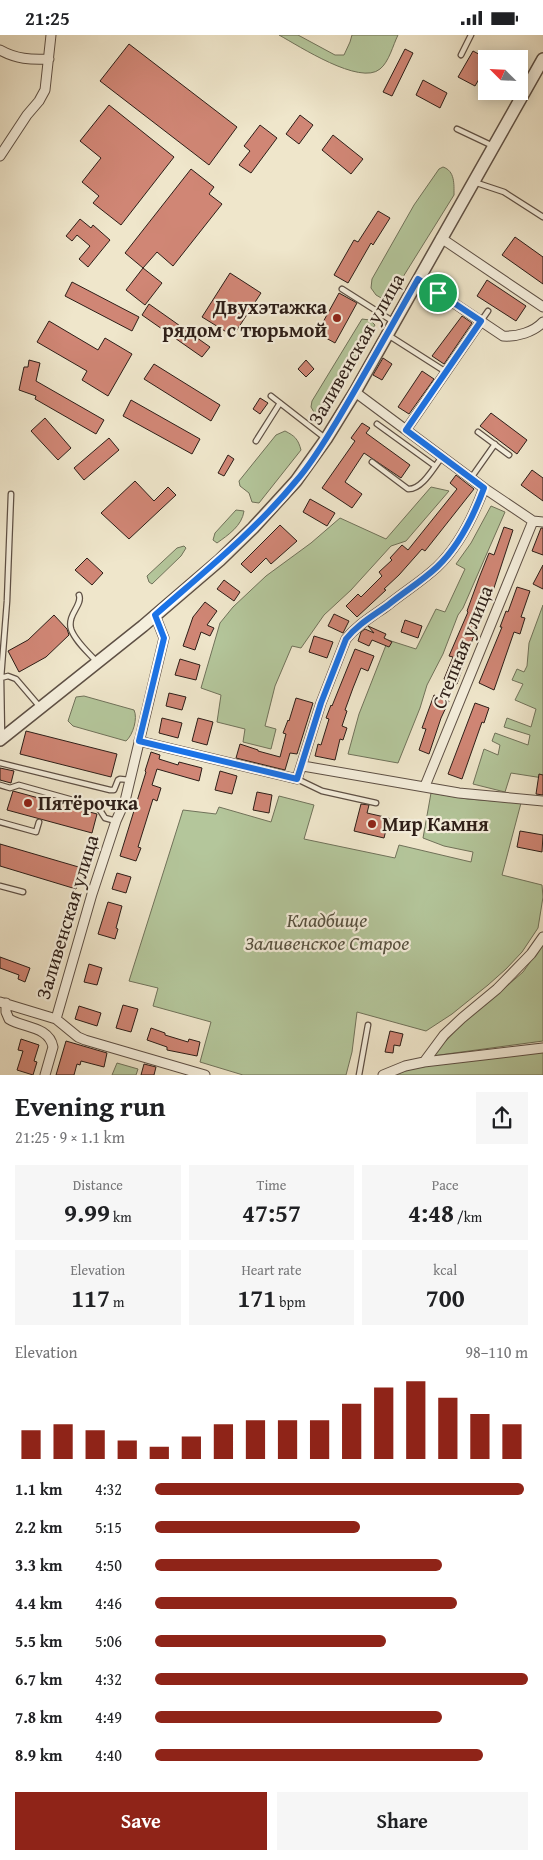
<!DOCTYPE html>
<meta charset="utf-8">
<style>
body{margin:0;font-family:"Gentium Book Plus",serif;background:#f6f6f6;color:#202124;height:100vh;display:flex;flex-direction:column;font-size:19px;white-space:nowrap}
*{box-sizing:border-box;margin:0}
p{font-size:16px;color:#757577}
.icon{flex:none;width:28px;height:28px;fill:none;stroke:currentColor;stroke-width:2;stroke-linecap:round;stroke-linejoin:round}
.map{position:relative;height:1040px;overflow:hidden}
.panel{display:flex;flex-direction:column;background:#fff;flex:1}
.panel>*{flex:none}
.needle{width:32px;rotate:294deg}
.fabs{position:absolute;left:478px;top:15px;display:grid;gap:10px}
.fabs a{display:grid;place-items:center;width:50px;height:50px;border-radius:0px;background:#fff;box-shadow:0 2px 12px #0003;font-size:25px}
.pin{position:absolute;display:grid;place-items:center;width:42px;height:42px;color:#fff;margin:-21px;border:2px solid #fff;border-radius:50%;box-shadow:0 1px 5px #0007}
.round{display:grid;place-items:center;flex:none;width:52px;height:52px;border-radius:0px;background:#f6f6f6}
.headline{display:flex;align-items:center;justify-content:space-between;height:85px;padding:0 15px}
h1{font-size:28px;font-weight:700;line-height:38px}
.figures{display:grid;grid-template-columns:repeat(3,1fr);gap:8px;height:85px;padding:5px 15px}
.figures div{display:grid;align-content:center;border-radius:0px;background:#f6f6f6;text-align:center}
.figures b{font-size:25px;font-weight:700}
.figures small{font-size:14px;font-weight:400}
.figures p{font-size:14px}
.chart{height:140px;padding:10px 15px}
.chart p{display:flex;justify-content:space-between}
.chart svg{width:100%;height:90px;margin-top:5px;stroke:#8f2418;stroke-width:6}
.action{display:flex;gap:10px;margin-top:auto;padding:10px 15px}
.action a{flex:1;height:58px;border-radius:0px;background:#8f2418;color:#fff;font-size:20px;font-weight:700;line-height:58px;text-align:center}
.action a+a{background:#f6f6f6;color:#202124}
ul{padding:0 15px;list-style:none;font-size:16px}
li{display:grid;grid-template-columns:80px 60px 1fr;align-items:center;height:38px}
li i{height:12px;border-radius:6px;background:#8f2418}
.status{display:flex;justify-content:space-between;align-items:center;height:35px;padding:0 25px;background:#fff;direction:ltr}
.status svg{height:14px;fill:currentColor}
.map>svg:first-child{display:block}
</style>
<div class="status"><b>21:25</b><svg viewBox="0 0 49 12"><path d="M0 12V9h3v3zM5 12V6h3v6zM10 12V3h3v9zM15 12V0h3v12zM26 1h20v11H26zM47 4h2v5h-2z"/></svg></div>
<div class="map">
<svg width="543" height="1040" viewBox="0 0 543 1040">
<rect width="100%" height="100%" fill="#efe6cb"/>
<filter id="stains"><feTurbulence type="fractalNoise" baseFrequency=".004" numOctaves="4"/><feColorMatrix values="0 0 0 0 .2 0 0 0 0 .09 0 0 0 0 .02 0 0 0 .5 -.17"/></filter>
<radialGradient id="worn" r=".72"><stop offset=".6" stop-color="#630" stop-opacity="0"/><stop offset="1" stop-color="#630" stop-opacity=".3"/></radialGradient>
<path fill="#b4c69b" stroke="#70725a" d="M279,0H298L335,20H344L350,7L352,0H398C393,10 389,27 380,34C360,51 299,11 279,0Z
M443,132C455,136 454,149 454,160L393,258L383,264L376,260L371,253L372,244L414,170L439,134Z
M362,284L370,285L375,290L322,380L315,379L311,372L312,366Z
M285,396C295,401 298,404 301,415L259,468L252,467L249,458L240,451L239,446L276,400Z
M431,452L449,456L406,506L391,511L351,555L324,580L301,613L292,611L275,651L265,691L276,694L271,714L243,707L245,694L217,687L221,660L201,653L220,588L233,572L266,541L311,508L340,483L386,504Z
M491,471L505,477L463,573L458,580L443,619L427,650L420,673L398,728L348,719L359,679L388,605L416,614L436,574L445,577L465,534L456,529L471,508Z
M236,475L244,476C242,491 228,500 217,508L213,505L215,498Z
M184,511L186,513L181,521L152,549L149,547L147,541L177,513Z
M543,570V743L511,738L505,757L473,749L484,714L498,720L500,710L492,706L495,698L528,710L530,700L504,692L507,683L531,692L536,674L515,665L523,649L512,645L517,634L524,637L527,631L529,608Z
M84,661L134,675C138,683 133,700 126,706L73,691L68,686L76,662Z
M431,758L468,764L521,768L502,840L542,850L543,862L538,893L522,917L506,934L488,950L452,979L426,996L357,977L352,1017L346,1040H243L200,1027L211,987L153,971L158,953L129,946L183,775L216,779L219,772L271,787L279,761L314,770L304,804L395,823L399,810L471,827L473,817L444,811L423,803Z
M543,909V1006L432,1021L467,983L485,970L523,937Z
M543,1016V1040H394L411,1034L444,1028Z
M117,1028L138,1034L136,1040H112Z"/>
<path fill="#d08675" stroke="#2d1e18" d="M129,9L237,92L209,130L100,46Z
M405,14L413,18L392,61L383,57Z
M473,16L486,23V32L475,51L458,42Z
M423,45L447,58L440,73L416,60Z
M109,70L174,122L121,190L93,168L99,161L82,147L101,123L80,106Z
M300,80L313,90L299,109L286,99Z
M260,90L277,103L251,138L239,130L250,116L244,111Z
M333,100L363,124L351,139L322,115Z
M191,134L214,152L209,159L222,169L173,231L157,217L143,233L125,218Z
M378,176L390,183L373,210L371,208L348,248L334,240L354,205L358,207Z
M80,184L91,193L93,190L110,205L88,232L79,224L90,211L77,200L72,206L66,201Z
M515,202L543,222V249L502,220Z
M143,233L162,248L145,270L126,255Z
M230,238L261,258L233,301L202,282Z
M487,245L526,271L516,286L477,261Z
M72,247L139,282L132,296L65,261Z
M339,258L357,268L335,308L317,298Z
M149,269L210,312L202,322L142,280Z
M462,281L472,288L444,329L432,321Z
M49,286L98,315L105,303L132,319L108,361L82,345L87,336L37,307Z
M383,323L392,329L382,345L373,340Z
M29,325L40,328L36,346L104,385L96,399L35,364L36,361L19,355L24,332H28Z
M306,325L314,334L306,342L298,334Z
M154,329L220,370L211,386L144,344Z
M422,336L434,344L409,379L398,372Z
M260,363L268,368L260,379L253,374Z
M131,365L200,404L192,419L123,381Z
M491,378L527,405L517,419L480,391Z
M45,383L71,413L58,425L31,396Z
M362,388L370,393L366,398L410,430L401,443L364,418L345,447L362,459L352,473L322,453L355,406L351,403Z
M109,403L119,415L84,445L74,433Z
M228,420L234,424L224,441L218,438Z
M532,435L543,443V466L521,450Z
M456,440L474,454L425,516L422,514L399,540L384,554L386,555L357,582L346,571L358,559L361,562L382,541L379,537L392,525L390,523L402,510L408,515L457,454L450,448Z
M135,446L154,466L168,452L176,460L129,504L101,478Z
M310,464L335,478L327,491L303,477Z
M280,490L297,506L271,529L266,523L251,538L241,529Z
M504,492L513,495L491,562L473,603L457,649L444,644L453,622L449,621L468,577L467,576L479,543L489,518L494,520Z
M541,493H543V520L532,516Z
M87,523L103,538L92,550L75,535Z
M543,530V554L533,549Z
M224,545L240,557L234,566L217,554Z
M517,552L530,556L521,582L525,583L520,599L514,597L494,655L479,648L502,592H500L506,576L508,577Z
M205,567L217,576L207,590L214,593L210,601L201,597L195,615L183,611L193,582Z
M334,579L349,586L343,598L328,591Z
M54,580L67,594L69,600L46,622L19,637L8,616L28,605Z
M405,585L422,591L418,603L401,597Z
M368,591L386,599L384,603L392,607L389,612L372,605L369,611L358,606L361,597L365,594L374,598Z
M314,601L333,607L327,623L309,617Z
M355,614L374,621L368,636L361,633L353,653L345,675L347,676L342,691L347,693L343,705L340,704L335,725L315,721L318,709L321,710L329,684L326,683L331,670L332,671Z
M180,624L200,630L196,645L175,640Z
M169,658L186,662L182,675L166,671Z
M434,660L449,666L441,683L429,719L419,715L426,694L422,693Z
M296,663L313,668L297,719L290,718L285,735L236,723L240,709L258,715V716L280,722L286,699L283,698L288,685L289,686Z
M475,668L489,673L484,688L482,687L462,744L448,739Z
M162,683L182,688L178,703L159,698Z
M198,683L213,687L207,710L192,706Z
M26,696L117,719L111,742L20,719Z
M151,717L160,720L159,724L178,730L179,727L202,733L199,746L157,734L152,750L161,753L157,766L153,764L138,812L141,813L136,826L120,821L146,737L145,736Z
M0,733L14,736L11,748L0,745Z
M220,736L237,741L232,759L215,755Z
M539,739L543,740V760L536,759Z
M13,756L97,779L92,798L7,775Z
M257,757L272,760L269,778L253,775Z
M361,769L369,770L367,778L389,783L384,803L354,796Z
M520,796L543,800L542,817L517,812Z
M0,809L82,833L76,854L0,831Z
M117,838L131,842L126,858L112,854Z
M108,867L122,871L116,893L118,894L115,904L98,899Z
M0,922L30,933L25,947L18,944L19,940L0,933Z
M89,929L102,933L97,950L84,947Z
M123,970L138,974L131,997L116,993Z
M79,971L101,978L97,991L75,984Z
M151,993L165,998V1000L188,1007L189,1004L200,1007L197,1021L167,1015V1012L147,1005Z
M390,996L403,999L400,1011L394,1010L393,1018L385,1017Z
M21,1004L39,1010L34,1026L37,1027L33,1040L17,1035L23,1016L18,1015Z
M66,1006L107,1018L104,1032L81,1026L80,1030L77,1029L74,1040H56Z
M144,1029L156,1032L154,1040H141Z"/>
<g fill="none" stroke-linecap="round" stroke-linejoin="round">
<g stroke="#5e5045" stroke-width="7">
<path id="service" d="M461,20L471,0
M457,94L493,111
M474,147L504,157L543,182
M342,254L394,287
M481,286L488,276
M388,300L446,337
M271,361L325,403
M377,389L435,431
M478,397L509,420
M256,406L280,368
M372,427L408,454C422,455 434,432 442,422
M471,443L495,409
M79,560C83,570 67,579 71,594C75,606 88,617 96,626
M1,643L8,641L16,644L40,672
M2,702L1,643L7,566L11,459
M0,728L110,755H114L118,745L120,744L130,745
M297,744L322,756L376,768
M0,750L10,753L19,750L98,772L105,783L116,786
M0,787L36,797L39,787
M0,851L23,857
M359,1040L368,990"/>
</g>
<g stroke="#5e5045" stroke-width="11">
<path id="minor" d="M0,15C16,24 31,25 49,24
M0,121L27,80L39,66L45,55L51,0
M441,203L543,272
M418,244L503,301C517,302 534,297 543,287
M355,357L484,453L533,486L543,487
M406,395L481,286
M139,706L297,744L321,668L346,604C358,589 373,581 388,570C404,557 422,546 437,532C459,511 474,480 484,453
M303,731L459,758L543,766
M425,751L533,486
M0,967L56,984L78,1002L85,1005L205,1040
M6,968V977L9,984C23,993 49,991 53,1012L45,1040
M56,984L92,859L116,786L125,766L164,603L155,580
M424,1027L444,1000L462,983L497,954L531,919L543,902
M383,1040L405,1031L424,1027L543,1013"/>
</g>
<g stroke="#5e5045" stroke-width="14">
<path id="tertiary" d="M0,705L143,591L220,525L253,493L296,446L326,404L355,357L543,24"/>
</g>
<use href="#service" stroke="#f5efdd" stroke-width="4.5"/>
<use href="#minor" stroke="#f5efdd" stroke-width="9"/>
<use href="#tertiary" stroke="#f5efdd" stroke-width="11"/>
</g>
<g fill="none" stroke-linecap="round" stroke-linejoin="round">
<g stroke="#fff" stroke-width="10">
<path id="route" d="M418,244L481,286L406,395L484,453C474,480 459,511 437,532C422,546 404,557 388,570C373,581 358,589 346,604L321,668L297,744L139,706L164,603L155,580C204,537 255,496 296,446C312,428 324,407 337,386C365,339 391,292 418,244Z"/>
</g>
<use href="#route" stroke="#1a73e8" stroke-width="6"/>
</g>
<g fill="#8f2418" stroke="#f5efdd" stroke-width="2">
<circle cx="337" cy="283" r="5"/>
<circle cx="28" cy="768" r="5"/>
<circle cx="372" cy="789" r="5"/>
</g>
<g text-anchor="middle" stroke-width="4.5" stroke-linejoin="round" paint-order="stroke">
<g font-size="20" font-weight="bold" fill="#2d1e18" stroke="#f5efdd" text-anchor="start">
<text x="327" y="279" text-anchor="end">Двухэтажка<tspan x="327" dy="23">рядом с тюрьмой</tspan></text>
<text x="38" y="775">Пятёрочка</text>
<text x="382" y="796">Мир Камня</text>
</g>
<g font-size="20" fill="#2d1e18" stroke="#f5efdd">
<text transform="translate(356 314) rotate(-60)" y="7">Заливенская улица</text>
<text transform="translate(462 612) rotate(-68)" y="7">Степная улица</text>
<text transform="translate(67 882) rotate(-73)" y="7">Заливенская улица</text>
</g>
<g font-size="20" font-style="italic" fill="#56503f" stroke="#f5efdd">
<text x="327" y="892">Кладбище<tspan x="327" dy="23">Заливенское Старое</tspan></text>
</g>
</g>
<rect width="100%" height="100%" filter="url(#stains)"/>
<rect width="100%" height="100%" fill="url(#worn)"/>
</svg>
<div class="fabs">
<a><svg class="needle" viewBox="-14 -14 28 28"><path d="M0-13l5 13h-10z" fill="#e53935"/><path d="M0 13l5-13h-10z" fill="#757577"/></svg></a>
</div>
<div class="pin" style="left:438px;top:258px;background:#1e9e55"><svg class="icon" aria-label="arrive" viewBox="0 0 24 24"><path d="M6 21V4h12l-3 4 3 4H6"/></svg></div>
</div>
<section class="panel">
<div class="headline"><div><h1>Evening run</h1><p>21:25 · 9 × 1.1 km</p></div><a class="round"><svg class="icon" aria-label="share" viewBox="0 0 24 24"><path d="M12 15V3M7 8l5-5 5 5M5 13v7h14v-7"/></svg></a></div>
<div class="figures">
<div><p>Distance</p><b>9.99<small> km</small></b></div>
<div><p>Time</p><b>47:57</b></div>
<div><p>Pace</p><b>4:48<small> /km</small></b></div>
</div>
<div class="figures">
<div><p>Elevation</p><b>117<small> m</small></b></div>
<div><p>Heart rate</p><b>171<small> bpm</small></b></div>
<div><p>kcal</p><b>700</b></div>
</div>
<div class="chart"><p><span>Elevation</span>98–110 m</p>
<svg viewBox="0 0 160 44" preserveAspectRatio="none"><path d="M5 44V30M15 44V27M25 44V30M35 44V35M45 44V38M55 44V33M65 44V27M75 44V25M85 44V25M95 44V25M105 44V17M115 44V9M125 44V6M135 44V14M145 44V22M155 44V27"/></svg>
</div>
<ul>
<li><b>1.1 km</b>4:32<i style="width:99%"></i></li>
<li><b>2.2 km</b>5:15<i style="width:55%"></i></li>
<li><b>3.3 km</b>4:50<i style="width:77%"></i></li>
<li><b>4.4 km</b>4:46<i style="width:81%"></i></li>
<li><b>5.5 km</b>5:06<i style="width:62%"></i></li>
<li><b>6.7 km</b>4:32<i style="width:100%"></i></li>
<li><b>7.8 km</b>4:49<i style="width:77%"></i></li>
<li><b>8.9 km</b>4:40<i style="width:88%"></i></li>
</ul>
<div class="action"><a>Save</a><a>Share</a></div>
</section>
